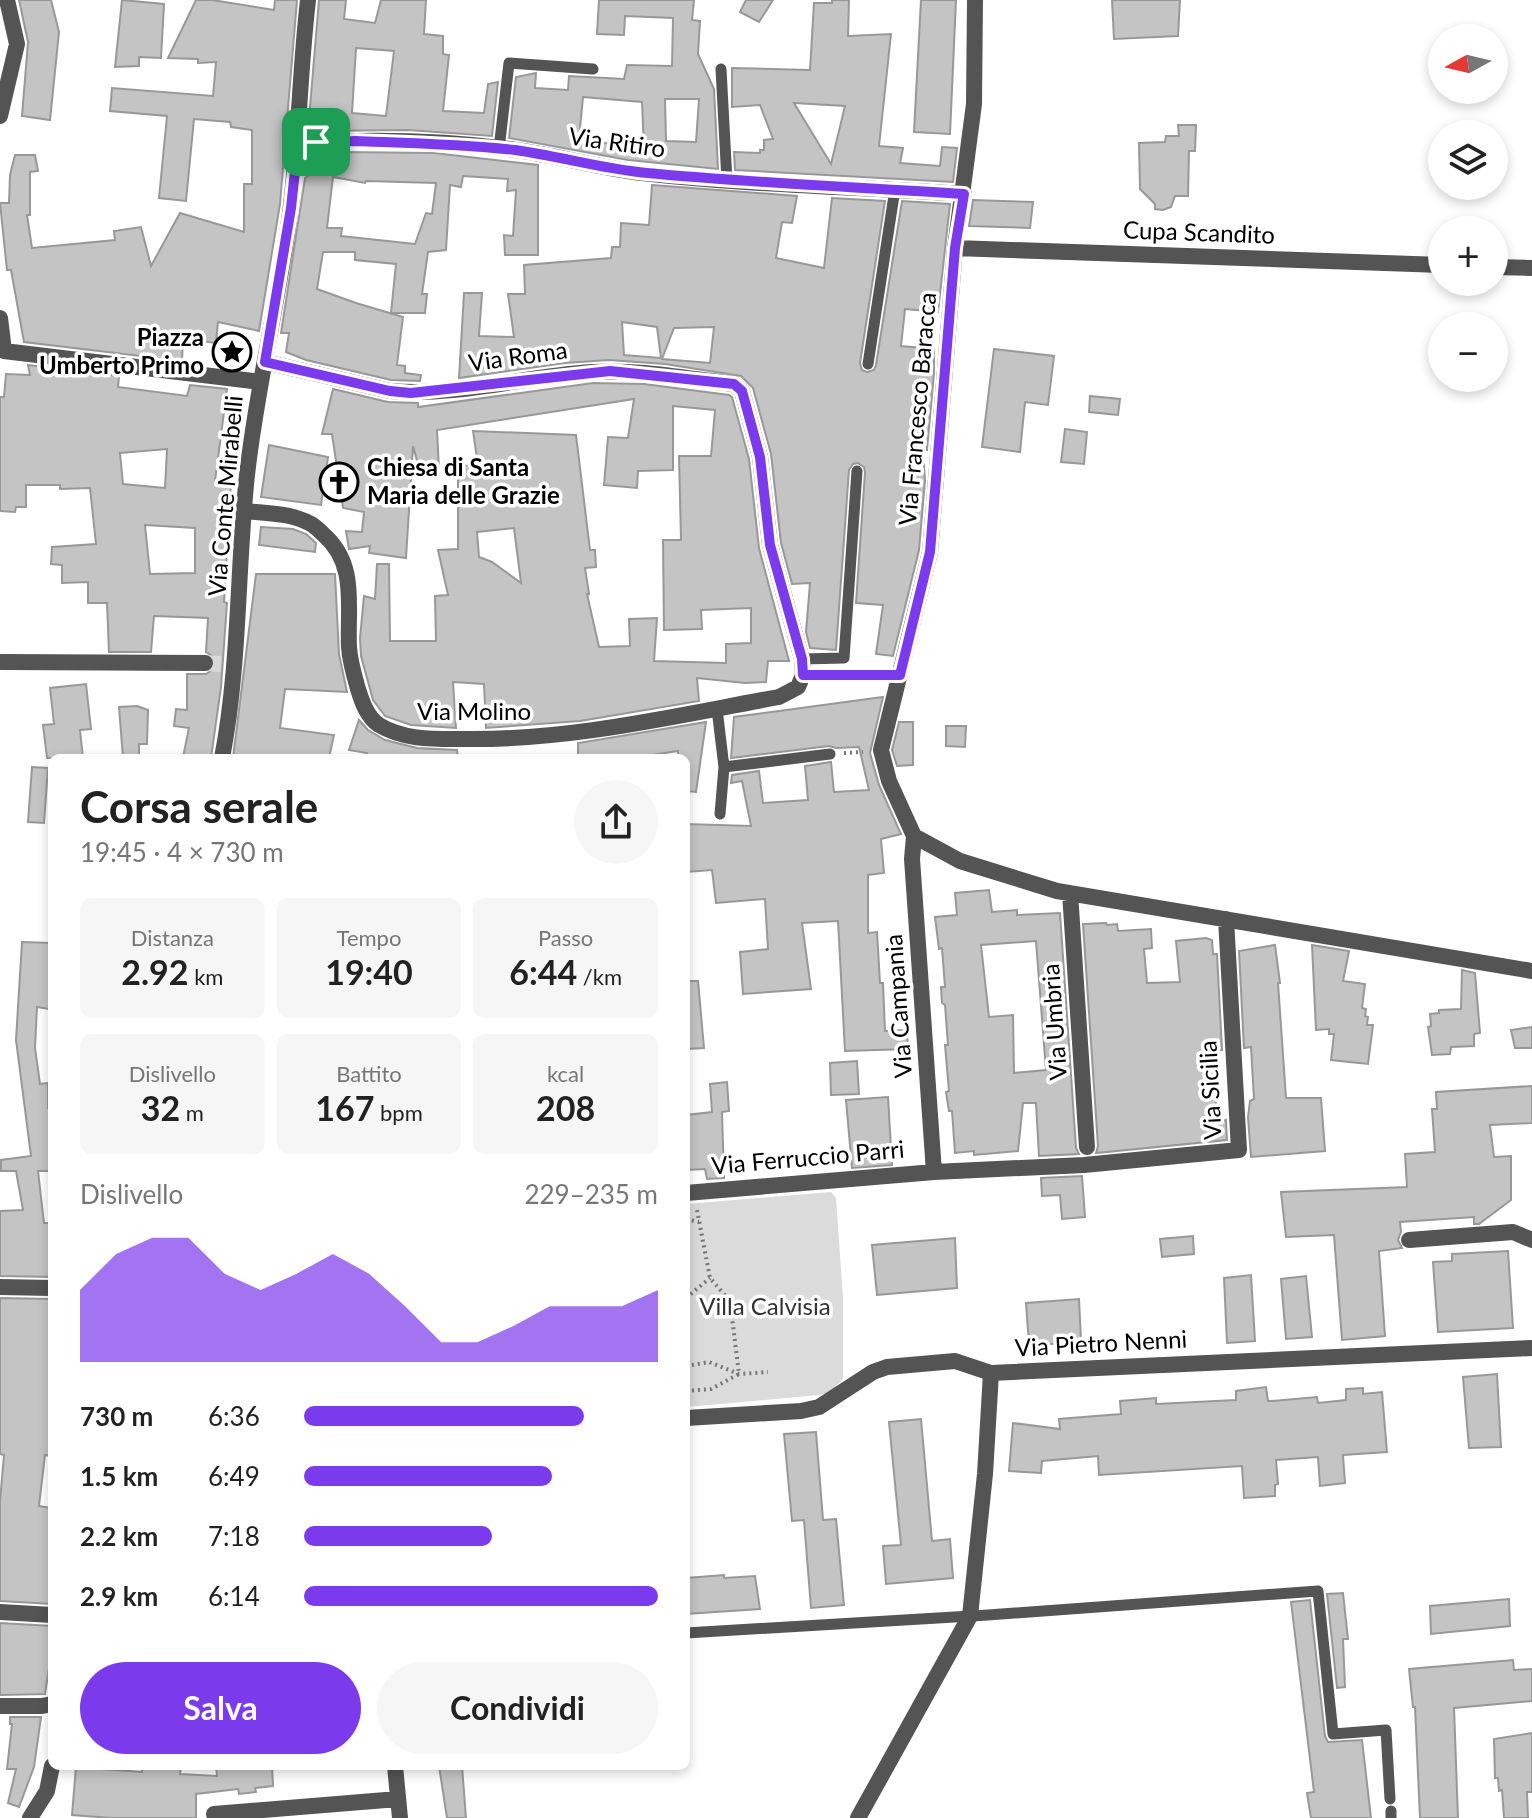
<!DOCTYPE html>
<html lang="it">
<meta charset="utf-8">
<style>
body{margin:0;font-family:Lato,sans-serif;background:#f6f6f6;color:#222;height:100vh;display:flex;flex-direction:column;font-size:30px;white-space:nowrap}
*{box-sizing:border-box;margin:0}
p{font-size:26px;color:#767676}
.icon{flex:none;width:44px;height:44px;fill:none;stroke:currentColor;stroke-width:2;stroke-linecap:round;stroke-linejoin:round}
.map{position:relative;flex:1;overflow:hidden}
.side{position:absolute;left:48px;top:754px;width:642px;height:1016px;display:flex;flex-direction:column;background:#fff;border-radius:12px;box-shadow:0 4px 12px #0003}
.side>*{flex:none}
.needle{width:52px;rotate:262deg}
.controls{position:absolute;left:1428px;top:24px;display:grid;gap:16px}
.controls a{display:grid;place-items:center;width:80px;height:80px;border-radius:50%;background:#fff;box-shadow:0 4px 12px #0003;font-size:40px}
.pin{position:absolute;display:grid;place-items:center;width:68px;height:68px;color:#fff;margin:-34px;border-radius:16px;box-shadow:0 4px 12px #0006}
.round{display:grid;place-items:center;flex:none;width:84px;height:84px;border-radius:42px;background:#f6f6f6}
.head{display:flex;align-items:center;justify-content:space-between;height:136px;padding:0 32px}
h1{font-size:44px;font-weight:700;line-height:60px}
.metrics{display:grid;grid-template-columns:repeat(3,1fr);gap:12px;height:136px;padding:8px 32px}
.metrics div{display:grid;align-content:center;border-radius:12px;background:#f6f6f6;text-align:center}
.metrics b{font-size:34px;font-weight:700}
.metrics small{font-size:22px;font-weight:400}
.metrics p{font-size:22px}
.chart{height:224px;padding:16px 32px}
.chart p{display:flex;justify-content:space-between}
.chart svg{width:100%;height:144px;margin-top:8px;fill:#7c3aed;opacity:.7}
.cta{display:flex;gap:16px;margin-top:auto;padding:16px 32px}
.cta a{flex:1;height:92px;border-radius:48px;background:#7c3aed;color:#fff;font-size:32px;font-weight:700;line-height:92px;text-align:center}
.cta a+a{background:#f6f6f6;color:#222}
ul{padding:0 32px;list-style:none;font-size:26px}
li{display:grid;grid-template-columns:128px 96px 1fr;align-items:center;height:60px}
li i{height:20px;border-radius:10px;background:#7c3aed}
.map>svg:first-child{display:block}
</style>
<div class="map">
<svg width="1532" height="1818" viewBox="0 0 1532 1818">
<rect width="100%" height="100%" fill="#fff"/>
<path fill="#dbdbdb" d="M831,1192L836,1198L843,1298V1379L831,1392L819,1395L686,1407V1204Z"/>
<path fill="#c4c4c4" stroke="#989898" stroke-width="2" fill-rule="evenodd" d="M19,0H51L59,32L50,120L22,116L28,42Z
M122,0L164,4L161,58L139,57V66L115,67Z
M196,0H212L274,10L275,0H297L280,204L259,331L218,322L216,343L183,339L182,361L24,342L11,270H7L0,203H9L10,175L15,155H35L38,171L30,172V215H27L32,248L115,240L114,231L141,227L151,266L180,213L244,232V184H252V130L231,127L230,122L194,119L186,201L159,198L167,116L110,111L112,88L213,96L216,62L198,63V59L168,58Z
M319,0H346L344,19L375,23L381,0H426L424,34L443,36V54L449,55L443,111L484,113L488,84L498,82L492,136L408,130L319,131L309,119ZM356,48L394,51L386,116L352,113Z
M599,0H694L692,20L700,21L698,54L714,89L718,169L628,160L509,138L516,77L536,73L535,88L568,90L569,76L624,79L627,65L672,66L673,18L625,16L624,35L597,34ZM583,97L642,102L644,149L579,139ZM665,99H699L696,142L666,141Z
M746,0H773L759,22L740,12Z
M832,0H849L848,36L891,34L879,146L903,148L900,163L940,166L942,147L957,148L953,182L735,170L734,152L760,153V150H764V140L773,139L760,105L732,107V68L810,70L814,3H832ZM794,103L845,106L831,164Z
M921,0H956L950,134L914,132Z
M1112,0H1180L1178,36L1114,39Z
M1178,125H1196L1195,151H1189L1188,196H1175L1171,207L1163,210L1155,209V204L1140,189L1139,143L1165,142L1166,136H1179Z
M343,152L434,153L538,165V255H505L504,235L513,236L516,190L507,191L508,179L463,176L461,187L450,185L446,250L428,252L422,294H427L425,313H391L396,264L355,260V252H323L317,289L356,303L403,317L397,365L405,366V373L421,375L420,381L391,380L306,360L286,352L289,333H281L305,178ZM333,177L365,183L366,181L436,183L432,214L426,213L415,244L341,236L342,228H327Z
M652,185L797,196L792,223L782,222L776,258L824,268L832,198L885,201L860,363L862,370L867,372L874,370L876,365L902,201L950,204L938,312L905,309L901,346L934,349V373L927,450H923L925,481L919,550L893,656L876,654L883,605L856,603L865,472L864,467L858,463L853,464L849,470L836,650L810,648L806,632L810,583L792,584L781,543L771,454L753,388L741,376L665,364L609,360L565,363L459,378L464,293H482L479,336L514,337L508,294H525L524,265L611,258L612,247H620L621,223L649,225ZM622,322L657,327L661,358L624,355ZM714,327L710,363L662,359L674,328Z
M973,200L1033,202L1030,228L969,226Z
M994,349L1054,356L1048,405L1025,402L1020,452L982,447Z
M28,365L119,376L118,387L187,396L190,385L227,389L215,481L231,482L224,602L227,603L221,687L211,758L183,757L189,728L174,726L176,709L187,710V674H206L215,668L214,657L206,652L208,618L154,616L151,652H109L107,603H88V582L62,583V565L51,564L52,547L96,544L90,488L60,489V485H26V507H16L15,512L0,511V397H4L6,374L30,375ZM167,449L165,488L123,484L120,453ZM145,525L195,528V573L150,574Z
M593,383L644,384L729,395L732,397L749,459L759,548L789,661H768L766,682L745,683L697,678L699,701L580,721L486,728L484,684L453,682L456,728L411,725L385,716L373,700L361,656L360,638L364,596L375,599L377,564H389L390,641H436L435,596L448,595L438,550L458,549V466L478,465L473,431L576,435L590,550H595L596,567L585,568L589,594H587L599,647L630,646L629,619L657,618L654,661L726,663V644L751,643V608L701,610L702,629L664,630L663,540H681L679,456H711L715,410L673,406V470L638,471L637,488L604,485L608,437L628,438L634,399L437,430L439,470L419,468L413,446L406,558L369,553L370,546L349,549L346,531L362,532L364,512L343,508L332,434H322L333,389L388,402L418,403V407ZM514,528L521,583L492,562L479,557L477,532Z
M1090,396L1120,399L1118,415L1089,412Z
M1065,429L1087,432L1084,464L1061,462Z
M269,445L328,457L321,505L261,497Z
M261,527L293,529L306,534L316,543L315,552L259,545Z
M256,574H335L339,654L347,692L285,689L280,728L334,735L329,758H233Z
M86,684L91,729L80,730L83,758H47L43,725L54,724L50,688Z
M883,697L870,753L879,785L901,834L881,839L884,873L868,875V933L877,932L880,983H883L885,1031L907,1030L908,1049L845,1051L838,921L802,923L811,989L743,994L740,952L768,949L765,899L716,903L712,870L686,872V824L751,826L742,781L731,783L732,775L759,771L763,803L808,800L805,766L831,762L834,792L869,790L859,747L836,748L829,746L731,758L734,717Z
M137,706L148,710L147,744H139V758H123L119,707Z
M359,720L368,730L385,740L417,748L457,750L458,758H366L367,753L349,750Z
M706,722L696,792L686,791V758H678V751L632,758H578V743Z
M899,722H913V765L897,766L892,750Z
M946,726H966L965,747L946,746Z
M32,767L48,768L44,823L28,822Z
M989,890L992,912L1017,910V915L1060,913L1076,1148L1079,1154L1039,1156L1036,1103H1023L1018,1151L974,1155V1151L955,1153L952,1111H949L946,1092L949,1091L945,1045H948L945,1005L942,1003L941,987H945L942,948L939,949L935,917L957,915L955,893ZM1036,941L1046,1070L1014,1073L1013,1015L989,1017L981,945Z
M1106,923L1107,925L1117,924L1118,931L1151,929L1152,948L1144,949L1147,983L1180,982L1176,941L1206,938L1212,940L1213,954H1217L1222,1050L1213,1051L1217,1122L1226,1120L1227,1140L1096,1153L1098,1146L1083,924Z
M22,942L52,943L49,1009L37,1007L35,1048L40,1084L48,1083V1108H52V1171H38L44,1223H52V1277L0,1276V1211L23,1210L16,1171H1V1160L31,1156L16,1040Z
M1275,945L1280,983H1278L1286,1098H1321L1325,1151L1251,1157L1248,1117L1250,1101L1254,1099L1251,1047L1244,1048L1239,951Z
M1312,945L1349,951L1343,981L1365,984L1362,1008L1366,1009L1365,1016L1368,1017L1367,1025H1373L1368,1064L1331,1060L1334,1034H1329V1029L1316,1030Z
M1462,970L1475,973L1480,1033L1474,1034V1046L1451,1047L1450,1054L1432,1055L1428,1027L1431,1026L1430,1014L1439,1013V1010L1461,1009Z
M686,981H698L704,1048L686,1049Z
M1532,1027V1048H1515L1511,1030Z
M857,1061L859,1094L831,1095L830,1063Z
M727,1082L729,1111L722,1112L724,1178L707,1179L705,1169L686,1170V1115L712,1112L710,1084Z
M1532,1086V1123L1490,1125L1494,1157L1511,1156V1200L1479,1224H1474V1217L1400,1222L1401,1232L1398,1240L1402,1248L1379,1251L1385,1336L1342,1340L1334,1235L1286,1237L1281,1192L1407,1187L1405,1154L1435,1152L1432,1109H1437L1436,1092Z
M888,1097L892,1165L852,1168L846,1100Z
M1082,1176L1085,1217L1062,1219L1060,1195L1042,1196L1041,1178Z
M1193,1236L1194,1254L1162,1257L1160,1239Z
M955,1238L957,1288L877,1295L872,1245Z
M1508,1251L1513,1328L1438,1332L1433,1262L1452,1261V1254Z
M1251,1275L1255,1341L1227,1343L1224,1278Z
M1306,1276L1312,1337L1286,1339L1281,1279Z
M0,1298L52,1299V1456L45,1455L39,1506L52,1508V1604L0,1601V1501L4,1455L0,1454Z
M1079,1299L1081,1340L1067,1341L1068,1344H1029L1026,1303Z
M1497,1374L1501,1447L1469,1448L1463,1377Z
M1266,1387L1268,1401H1272L1317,1397L1318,1403L1346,1400V1389L1363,1388V1394L1382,1392L1387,1452L1343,1455L1345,1483L1320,1486L1318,1457L1276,1460L1278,1484L1275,1485V1496L1244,1498L1242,1466L1099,1475L1098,1456L1042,1461L1041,1473L1009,1471L1013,1423L1060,1429L1059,1419L1121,1414L1120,1401L1156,1398V1404L1236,1400V1391Z
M921,1419L932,1541L950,1539L953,1578L886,1584L883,1546L901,1545L889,1422Z
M816,1432L823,1520L836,1519L844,1605L811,1608L804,1520L792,1521L784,1434Z
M724,1575V1578L755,1576L760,1609L686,1614V1578Z
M1343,1593L1348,1639H1343L1345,1687L1337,1688L1327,1594Z
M1509,1599L1510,1626L1431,1634L1430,1606Z
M1310,1600L1325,1736L1328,1742L1362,1740L1371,1818H1311L1307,1793L1314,1792L1291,1602Z
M0,1623L52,1626V1649L45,1694L0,1695Z
M1513,1660L1514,1670L1532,1669V1701L1454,1708L1458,1818H1420L1415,1707H1413L1409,1669Z
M10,1717H41L34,1767L19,1807L8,1803L16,1769H7L12,1724H10Z
M1532,1733V1792H1527L1528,1818H1504L1502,1790L1499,1791L1498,1778H1495L1494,1739Z
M76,1766H102V1769L142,1772V1766H181L180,1774L217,1776L216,1766H272L273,1786L255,1788L256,1792L239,1794L238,1789L196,1794V1818H112L72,1815Z
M439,1766H462L466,1818H447Z"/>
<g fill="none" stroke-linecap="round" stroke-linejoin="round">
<path stroke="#d9d9d9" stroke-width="16" stroke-dasharray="16 8" stroke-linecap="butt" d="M205,663L223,664"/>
<path stroke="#767676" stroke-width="4" stroke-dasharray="2 4" stroke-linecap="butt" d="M844,753L863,752
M686,1219L699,1222
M686,1298L710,1278
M686,1366L709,1362L739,1374L768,1372
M686,1391L711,1389L739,1374L730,1301L710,1278L697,1210"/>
<path stroke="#545454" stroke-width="11" d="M721,69L727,181
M499,149L509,63L593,69
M868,364L895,189
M802,659L844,658L857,471
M717,709L724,767L830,754
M720,814L724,767
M686,1633L988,1615L1318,1591L1333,1734L1386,1730L1390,1799
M1391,1811V1818"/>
<path stroke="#545454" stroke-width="16" d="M975,0L974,104L955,248L930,552L881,750L889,781L914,836L960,861L1057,891L1532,971
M0,116L17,44L7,0
M298,143C370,139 445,140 516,150C559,156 600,168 642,173C749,185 857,187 964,194
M955,248L1442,265
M1494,267L1532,268
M0,318L4,351L261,382
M244,511C265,513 290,513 309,523C314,525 319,530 323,534C358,564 347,607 349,647C350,662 354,675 358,689C362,702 367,717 379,725C404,740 433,739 461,739C569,741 674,716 779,697L798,687L803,675L802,659L770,545L760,457L742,391L734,384C688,379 639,369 592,372C525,376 458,397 390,391L265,362
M0,662L205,663
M803,675H900
M222,758C240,665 237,569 247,475C257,384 280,296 291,205C299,137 300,68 308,0
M914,836L912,859L934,1172
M1070,893L1087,1147
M686,1193L934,1172L1084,1165L1239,1150L1226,919
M1409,1240L1513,1232L1532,1240
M0,1287L52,1288
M686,1418L801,1411L819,1407L873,1372L887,1367L955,1361L991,1373L1532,1348
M0,1612L52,1615
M0,1706H42L52,1704
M395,1766L400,1818
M214,1814L398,1799
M30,1818L47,1791L52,1766
M858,1818L970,1616L985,1474L991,1373"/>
</g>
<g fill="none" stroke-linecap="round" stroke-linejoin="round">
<g stroke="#fff" stroke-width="16">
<path id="route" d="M356,141C409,143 462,144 515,150C559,156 602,169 647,173C752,183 858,187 964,194L955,248L930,552L900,675H803L802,659L770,545L760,457L742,391L734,384L610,371L411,393L390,391L265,362L291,208L298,143Z"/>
</g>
<use href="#route" stroke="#7c3aed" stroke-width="10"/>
</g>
<defs>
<g id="sight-ring" transform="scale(2)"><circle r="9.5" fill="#fff" stroke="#000" stroke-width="1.5"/><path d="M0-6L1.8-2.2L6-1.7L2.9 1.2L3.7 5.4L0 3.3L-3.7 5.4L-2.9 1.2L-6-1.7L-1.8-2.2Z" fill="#000"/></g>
<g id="church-ring" transform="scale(2)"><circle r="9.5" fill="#fff" stroke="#000" stroke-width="1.5"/><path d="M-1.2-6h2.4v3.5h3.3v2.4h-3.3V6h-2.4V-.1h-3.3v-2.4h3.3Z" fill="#000"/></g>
</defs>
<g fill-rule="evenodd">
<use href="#sight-ring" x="232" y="352"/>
<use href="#church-ring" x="339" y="482"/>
</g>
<g text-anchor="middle" stroke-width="7" stroke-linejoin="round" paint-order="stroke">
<g font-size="24" fill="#000" stroke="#fff">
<text transform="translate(617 143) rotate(8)" y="8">Via Ritiro</text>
<text transform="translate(1199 233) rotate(2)" y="8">Cupa Scandito</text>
<text transform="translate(518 357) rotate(-8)" y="8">Via Roma</text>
<text transform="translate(918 409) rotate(-85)" y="8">Via Francesco Baracca</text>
<text transform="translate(226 496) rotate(-85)" y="8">Via Conte Mirabelli</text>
<text x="474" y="720">Via Molino</text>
<text transform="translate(899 1006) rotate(-94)" y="8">Via Campania</text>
<text transform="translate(1055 1022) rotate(-94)" y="8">Via Umbria</text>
<text transform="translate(1211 1090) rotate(-93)" y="8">Via Sicilia</text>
<text transform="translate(808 1158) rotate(-5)" y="8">Via Ferruccio Parri</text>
<text transform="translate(1101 1344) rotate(-3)" y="8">Via Pietro Nenni</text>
</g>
<g font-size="24" font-weight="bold" fill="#000" stroke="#fff" text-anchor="end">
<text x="204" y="346">Piazza<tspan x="204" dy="28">Umberto Primo</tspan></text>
<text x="367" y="476" text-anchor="start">Chiesa di Santa<tspan x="367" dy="28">Maria delle Grazie</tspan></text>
</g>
<g font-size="24" fill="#323232" stroke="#fff">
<text x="765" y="1315">Villa Calvisia</text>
</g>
</g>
</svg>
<div class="controls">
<a><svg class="needle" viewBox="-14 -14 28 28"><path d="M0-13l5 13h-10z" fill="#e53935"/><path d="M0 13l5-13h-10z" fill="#767676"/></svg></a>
<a><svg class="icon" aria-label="layers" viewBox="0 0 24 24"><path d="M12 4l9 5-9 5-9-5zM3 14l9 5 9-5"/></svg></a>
<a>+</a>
<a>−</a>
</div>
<div class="pin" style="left:316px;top:142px;background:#1e9e55"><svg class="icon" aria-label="arrive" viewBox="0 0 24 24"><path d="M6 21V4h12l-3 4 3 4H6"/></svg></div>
<section class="side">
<div class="head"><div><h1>Corsa serale</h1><p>19:45 · 4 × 730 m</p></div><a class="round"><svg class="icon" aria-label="share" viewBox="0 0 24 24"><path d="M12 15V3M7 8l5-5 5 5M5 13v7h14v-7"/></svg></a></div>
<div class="metrics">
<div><p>Distanza</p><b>2.92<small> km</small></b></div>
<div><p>Tempo</p><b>19:40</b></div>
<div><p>Passo</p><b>6:44<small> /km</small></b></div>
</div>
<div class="metrics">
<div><p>Dislivello</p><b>32<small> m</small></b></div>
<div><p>Battito</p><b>167<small> bpm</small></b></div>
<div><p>kcal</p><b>208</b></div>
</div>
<div class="chart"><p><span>Dislivello</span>229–235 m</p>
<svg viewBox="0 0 160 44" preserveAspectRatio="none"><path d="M0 44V22L10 11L20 6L30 6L40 17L50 22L60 17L70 11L80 17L90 27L100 38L110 38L120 33L130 27L140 27L150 27L160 22V44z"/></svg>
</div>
<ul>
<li><b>730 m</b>6:36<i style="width:79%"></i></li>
<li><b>1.5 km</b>6:49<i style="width:70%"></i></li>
<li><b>2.2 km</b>7:18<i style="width:53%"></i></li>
<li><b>2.9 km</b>6:14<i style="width:100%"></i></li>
</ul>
<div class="cta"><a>Salva</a><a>Condividi</a></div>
</section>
</div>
